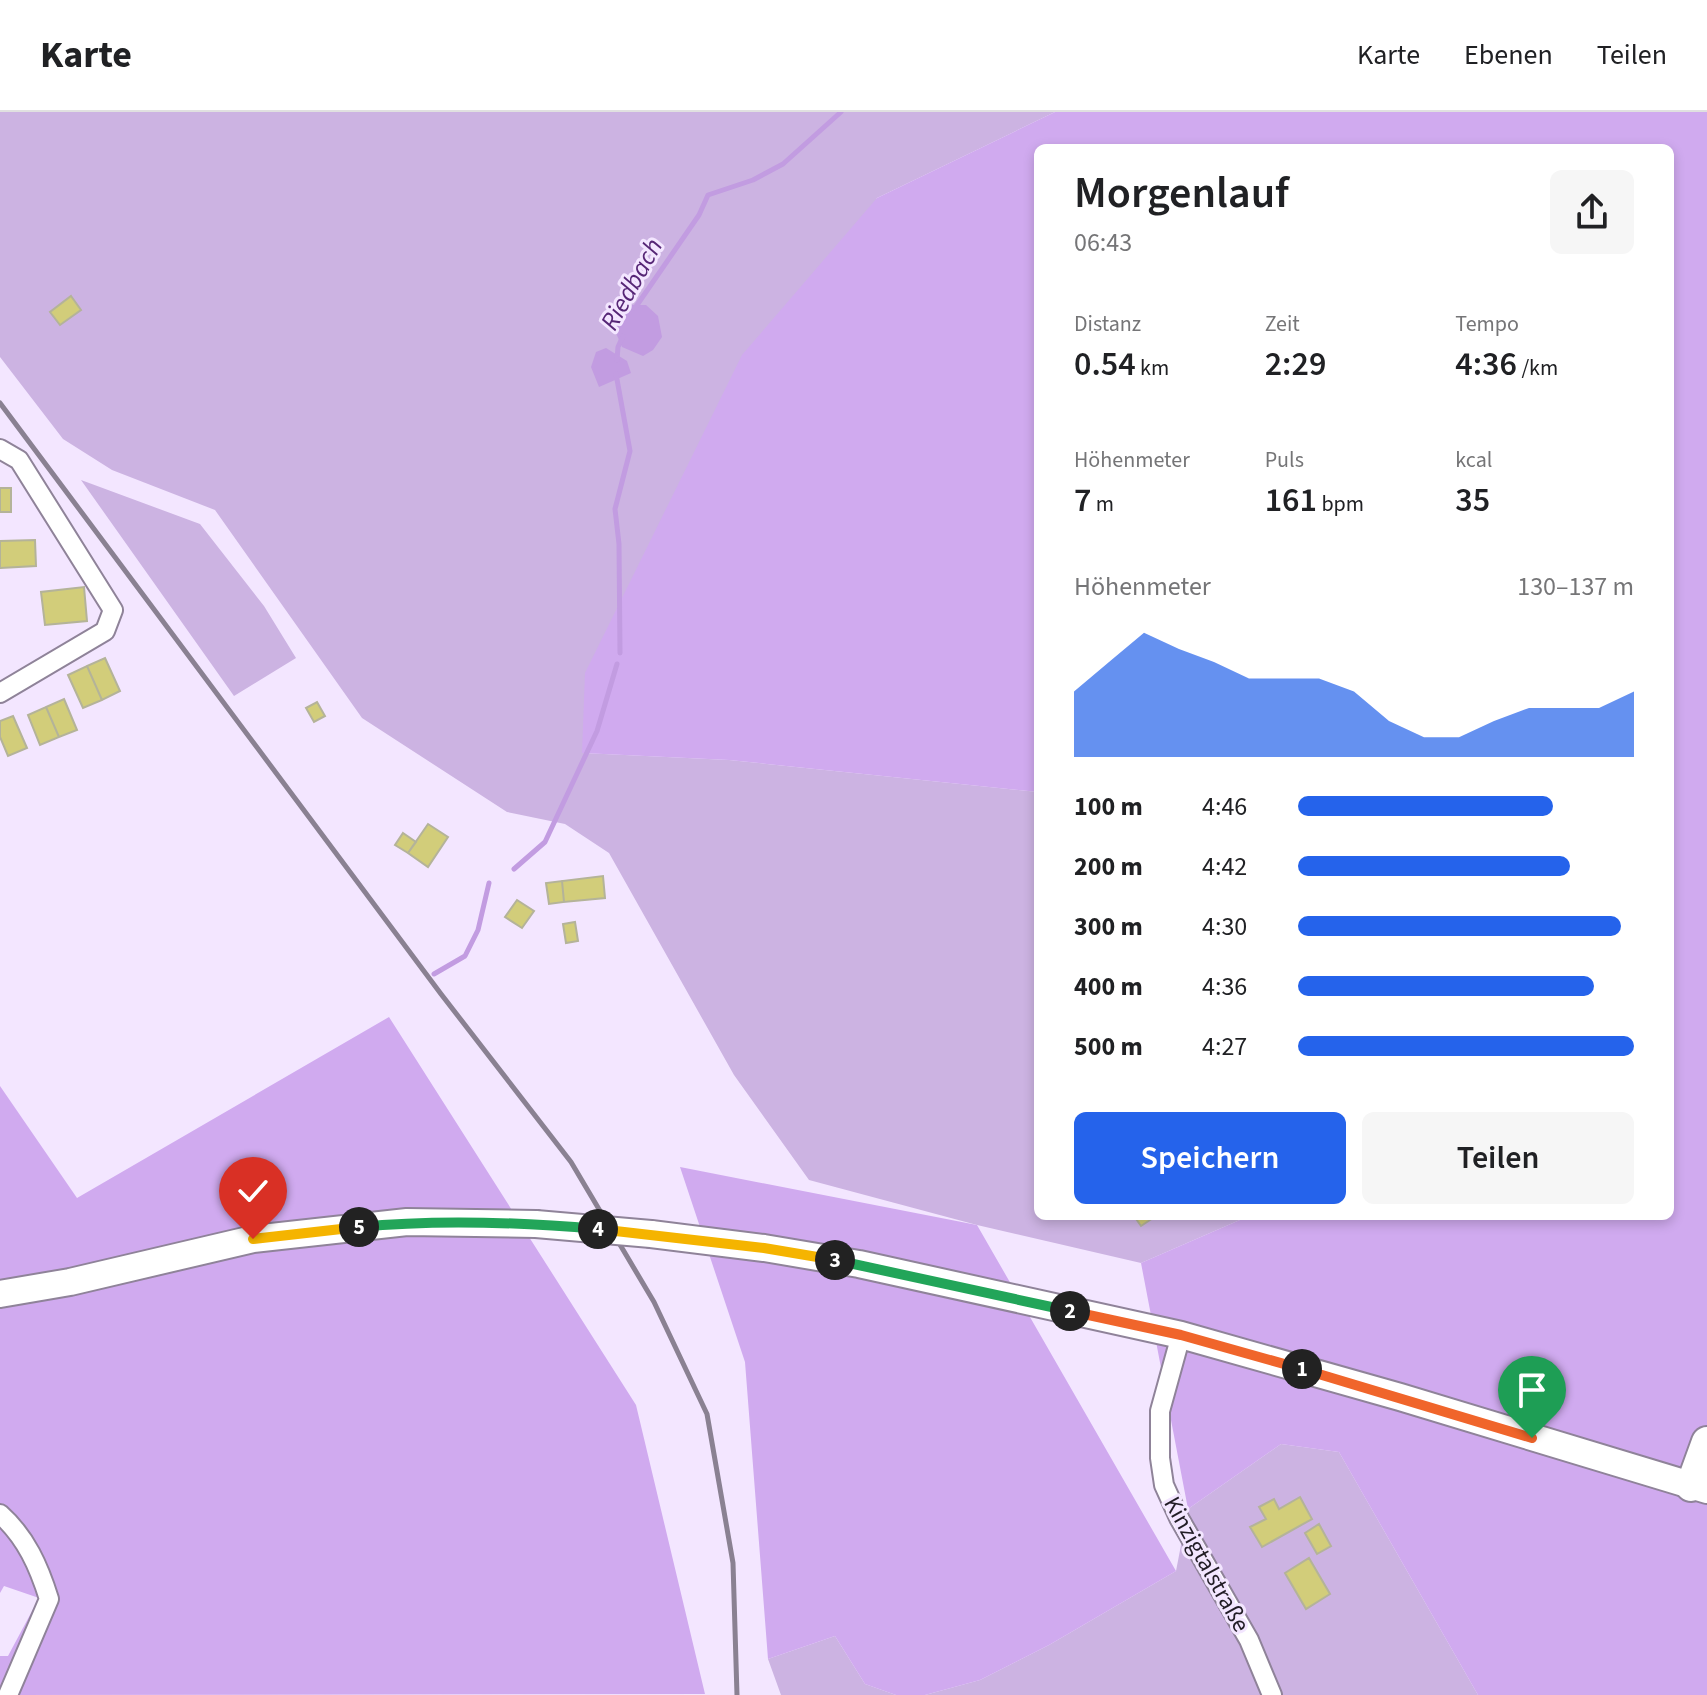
<!DOCTYPE html>
<html lang="de">
<meta charset="utf-8">
<style>
body{margin:0;font-family:"Source Sans 3",sans-serif;background:#f6f6f6;color:#202124;height:100vh;display:flex;flex-direction:column;font-size:30px;white-space:nowrap}
*{box-sizing:border-box;margin:0}
p{font-size:26px;color:#757577}
.icon{flex:none;width:44px;height:44px;fill:none;stroke:currentColor;stroke-width:2;stroke-linecap:round;stroke-linejoin:round}
.map{position:relative;flex:1;overflow:hidden}
.details{position:absolute;left:1034px;top:32px;width:640px;height:1076px;display:flex;flex-direction:column;background:#fff;border-radius:12px;box-shadow:0 4px 12px #0003}
.details>*{flex:none}
.pin{position:absolute;display:grid;place-items:center;width:68px;height:68px;color:#fff;margin:-82px -34px;border-radius:50% 50% 50% 0;rotate:-45deg;box-shadow:0 0 8px #0007}
.pin .icon{rotate:45deg}
.km{position:absolute;width:40px;height:40px;margin:-20px;border-radius:50%;background:#222;color:#fff;font-size:22px;line-height:40px;text-align:center}
.round{display:grid;place-items:center;flex:none;width:84px;height:84px;border-radius:12px;background:#f6f6f6}
.overview{display:flex;align-items:center;justify-content:space-between;height:136px;padding:0 40px}
h1{font-size:44px;font-weight:600;line-height:60px}
.stats{display:grid;grid-template-columns:repeat(3,1fr);gap:12px;height:136px;padding:8px 40px}
.stats div{display:grid;align-content:center}
.stats b{font-size:34px;font-weight:600}
.stats small{font-size:22px;font-weight:400}
.stats p{font-size:22px}
.chart{height:224px;padding:16px 40px}
.chart p{display:flex;justify-content:space-between}
.chart svg{width:100%;height:144px;margin-top:8px;fill:#2563eb;opacity:.7}
.primary-button{display:flex;gap:16px;margin-top:auto;padding:16px 40px}
.primary-button a{flex:1;height:92px;border-radius:12px;background:#2563eb;color:#fff;font-size:32px;font-weight:600;line-height:92px;text-align:center}
.primary-button a+a{background:#f6f6f6;color:#202124}
ul{padding:0 40px;list-style:none;font-size:26px}
li{display:grid;grid-template-columns:128px 96px 1fr;align-items:center;height:60px}
li i{height:20px;border-radius:10px;background:#2563eb}
header{display:flex;align-items:center;gap:48px;box-sizing:border-box;height:112px;padding:0 40px;background:#fff;border-bottom:2px solid #e0e0e0}
header strong{font-size:38px}
nav{display:flex;gap:44px;margin-inline-start:auto;font-size:28px}
.map>svg:first-child{display:block}
</style>
<header>
<strong>Karte</strong>
<nav><a>Karte</a><a>Ebenen</a><a>Teilen</a></nav>
</header>
<div class="map">
<svg width="1707" height="1583" viewBox="0 0 1707 1583">
<rect width="100%" height="100%" fill="#f3e6ff"/>
<path fill="#ccb3e2" d="M0,0H1055L877,86L583,641L729,648L1038,680V1104H1249L1141,1151L977,1113L809,1068L734,963L609,741L565,712L507,700L362,606L215,398L112,358L63,327L0,245Z
M81,368L200,412L264,494L296,546L234,584Z
M1281,1332L1339,1340L1478,1583H925L980,1568L1049,1533L1176,1459L1188,1397Z
M835,1524L865,1572L896,1583H781L768,1547Z"/>
<path fill="#d0aaef" d="M1055,0H1707V1583H1478L1339,1340L1281,1332L1188,1397L1141,1151L1249,1104H1670V36H1038V680L729,648L582,641L585,561L742,243L877,86Z
M389,905L636,1293L705,1582L0,1583V1544H8L39,1486L4,1474L0,1481V974L77,1086Z
M680,1055L977,1113L1176,1459L1049,1533L980,1568L925,1583H896L865,1572L835,1524L768,1547L745,1250Z"/>
<path fill="#c29ce1" d="M628,193H646L658,204L662,225L653,238L643,244L622,235L613,214L620,200Z
M606,236L627,249L631,261L599,275L591,255L596,240Z"/>
<g fill="none" stroke-linecap="round" stroke-linejoin="round">
<path stroke="#c29ce1" stroke-width="5" d="M635,196L699,103L708,83L753,68L783,52L841,0
M617,248L618,235L623,224
M616,262L630,339L615,397L619,432L620,541
M514,757L545,730L597,619L617,552
M434,862L465,844L478,818L489,771"/>
</g>
<path fill="#d2cd7a" stroke="#b4b399" stroke-width="2" d="M71,184L81,198L60,213L50,200Z
M0,376H11V400H0Z
M35,428L36,454L0,456V429Z
M84,475L87,509L45,513L41,480Z
M105,546L120,579L102,588L87,554Z
M87,554L102,588L83,596L68,563Z
M64,587L77,618L59,625L46,595Z
M317,590L325,604L314,610L306,596Z
M46,595L59,625L40,633L28,603Z
M13,604L27,636L8,644L0,625V609Z
M428,712L448,725L428,755L408,741Z
M403,721L416,730L408,741L395,733Z
M603,764L605,786L564,790L562,769Z
M562,769L564,790L549,792L546,771Z
M517,788L534,799L522,816L505,805Z
M575,810L578,829L566,831L563,812Z
M1134,1104H1156L1141,1114Z
M1300,1385L1312,1407L1262,1435L1250,1415L1266,1407L1259,1395L1274,1387L1279,1397Z
M1319,1412L1331,1434L1317,1442L1305,1421Z
M1309,1446L1330,1482L1306,1497L1285,1461Z"/>
<g fill="none" stroke-linecap="round" stroke-linejoin="round">
<g stroke="#8f8399" stroke-width="22">
<path id="street" d="M0,337L19,348L113,498L105,519L0,581
M1181,1223L1160,1299V1346L1164,1373L1179,1406L1249,1528L1272,1583
M0,1402C26,1425 39,1455 49,1487L8,1583"/>
</g>
<g stroke="#8f8399" stroke-width="30">
<path id="secondary" d="M651,1122L764,1136L859,1152L1181,1223L1400,1285L1707,1378
M0,1182L70,1170L253,1127L407,1110L536,1112"/>
</g>
<g stroke="#8f8399" stroke-width="34">
<path id="primary" d="M1691,1374L1707,1330"/>
</g>
<use href="#street" stroke="#fff" stroke-width="18"/>
<use href="#secondary" stroke="#fff" stroke-width="26"/>
<use href="#primary" stroke="#fff" stroke-width="30"/>
<path stroke="#8a8192" stroke-width="5" d="M0,291L441,882L571,1050L654,1190L707,1302L733,1451L737,1583"/>
<g stroke="#8f8399" stroke-width="30" stroke-linecap="butt">
<path id="secondary-bridge" d="M536,1112L651,1122"/>
</g>
<use href="#secondary-bridge" stroke="#fff" stroke-width="26"/>
</g>
<g fill="none" stroke-linecap="round" stroke-linejoin="round">
<g stroke="#fff" stroke-width="16">
<path id="split-1" d="M1302,1257L1532,1326"/>
</g>
<g stroke="#fff" stroke-width="16">
<path id="split-2" d="M1070,1199L1181,1223L1302,1257"/>
</g>
<g stroke="#fff" stroke-width="16">
<path id="split-3" d="M835,1148L1070,1199"/>
</g>
<g stroke="#fff" stroke-width="16">
<path id="split-4" d="M598,1117L764,1136L835,1148"/>
</g>
<g stroke="#fff" stroke-width="16">
<path id="split-5" d="M359,1115C439,1107 518,1110 598,1117"/>
</g>
<g stroke="#fff" stroke-width="16">
<path id="split-6" d="M253,1127L359,1115"/>
</g>
<use href="#split-1" stroke="#f0652b" stroke-width="10"/>
<use href="#split-2" stroke="#f0652b" stroke-width="10"/>
<use href="#split-3" stroke="#22a559" stroke-width="10"/>
<use href="#split-4" stroke="#f5b400" stroke-width="10"/>
<use href="#split-5" stroke="#22a559" stroke-width="10"/>
<use href="#split-6" stroke="#f5b400" stroke-width="10"/>
</g>
<g text-anchor="middle" stroke-width="6" stroke-linejoin="round" paint-order="stroke">
<g font-size="24" fill="#211c25" stroke="#f3e6ff">
<text transform="translate(1207 1452) rotate(61)" y="8">Kinzigtalstraße</text>
</g>
<g font-size="26" font-style="italic" fill="#562676" stroke="#f3e6ff">
<text transform="translate(631 172) rotate(-61)" y="9">Riedbach</text>
</g>
</g>
</svg>
<div class="pin" style="left:1532px;top:1326px;background:#1e9e55"><svg class="icon" aria-label="arrive" viewBox="0 0 24 24"><path d="M6 21V4h12l-3 4 3 4H6"/></svg></div>
<div class="pin" style="left:253px;top:1127px;background:#d93025"><svg class="icon" aria-label="check" viewBox="0 0 24 24"><path d="M5 12l5 5 9-10"/></svg></div>
<b class="km" style="left:1302px;top:1257px">1</b>
<b class="km" style="left:1070px;top:1199px">2</b>
<b class="km" style="left:835px;top:1148px">3</b>
<b class="km" style="left:598px;top:1117px">4</b>
<b class="km" style="left:359px;top:1115px">5</b>
<section class="details">
<div class="overview"><div><h1>Morgenlauf</h1><p>06:43</p></div><a class="round"><svg class="icon" aria-label="share" viewBox="0 0 24 24"><path d="M12 15V3M7 8l5-5 5 5M5 13v7h14v-7"/></svg></a></div>
<div class="stats">
<div><p>Distanz</p><b>0.54<small> km</small></b></div>
<div><p>Zeit</p><b>2:29</b></div>
<div><p>Tempo</p><b>4:36<small> /km</small></b></div>
</div>
<div class="stats">
<div><p>Höhenmeter</p><b>7<small> m</small></b></div>
<div><p>Puls</p><b>161<small> bpm</small></b></div>
<div><p>kcal</p><b>35</b></div>
</div>
<div class="chart"><p><span>Höhenmeter</span>130–137 m</p>
<svg viewBox="0 0 160 44" preserveAspectRatio="none"><path d="M0 44V24L10 15L20 6L30 11L40 15L50 20L60 20L70 20L80 24L90 33L100 38L110 38L120 33L130 29L140 29L150 29L160 24V44z"/></svg>
</div>
<ul>
<li><b>100 m</b>4:46<i style="width:76%"></i></li>
<li><b>200 m</b>4:42<i style="width:81%"></i></li>
<li><b>300 m</b>4:30<i style="width:96%"></i></li>
<li><b>400 m</b>4:36<i style="width:88%"></i></li>
<li><b>500 m</b>4:27<i style="width:100%"></i></li>
</ul>
<div class="primary-button"><a>Speichern</a><a>Teilen</a></div>
</section>
</div>
